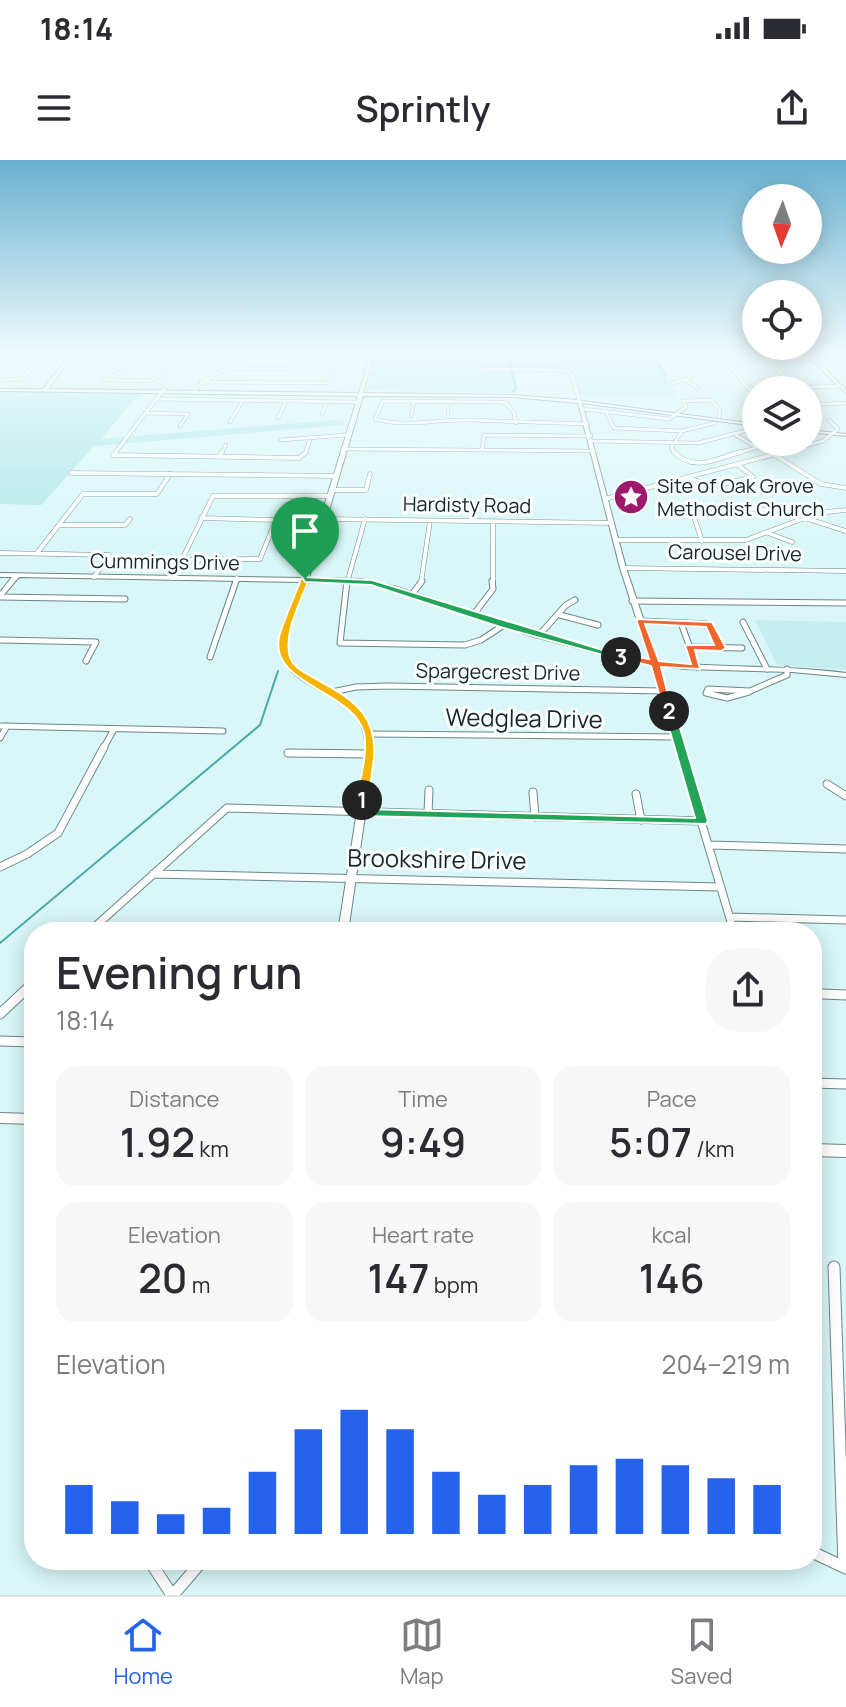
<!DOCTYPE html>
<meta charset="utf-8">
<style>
body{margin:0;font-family:Manrope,sans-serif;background:#f7f7f7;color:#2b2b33;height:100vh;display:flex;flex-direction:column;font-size:30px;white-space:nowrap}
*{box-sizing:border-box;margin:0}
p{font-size:26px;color:#7c7c81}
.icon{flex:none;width:44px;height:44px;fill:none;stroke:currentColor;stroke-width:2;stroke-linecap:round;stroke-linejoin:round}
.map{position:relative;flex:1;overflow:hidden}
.sheet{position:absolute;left:24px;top:762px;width:798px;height:648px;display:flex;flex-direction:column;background:#fff;border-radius:32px;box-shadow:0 4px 20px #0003}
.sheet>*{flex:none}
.needle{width:52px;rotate:182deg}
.buttons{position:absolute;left:742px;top:24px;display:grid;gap:16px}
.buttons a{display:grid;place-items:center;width:80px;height:80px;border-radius:50%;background:#fff;box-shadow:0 4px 20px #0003;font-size:40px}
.pin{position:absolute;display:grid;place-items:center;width:68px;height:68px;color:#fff;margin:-82px -34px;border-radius:50% 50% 50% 0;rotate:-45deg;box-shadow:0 0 8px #0007}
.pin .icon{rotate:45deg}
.km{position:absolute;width:40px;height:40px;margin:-20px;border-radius:50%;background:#222;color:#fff;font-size:22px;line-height:40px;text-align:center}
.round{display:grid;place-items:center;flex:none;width:84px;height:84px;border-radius:32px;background:#f7f7f7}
.summary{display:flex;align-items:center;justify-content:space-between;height:136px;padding:0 32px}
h1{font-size:44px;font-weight:600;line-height:60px}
.figures{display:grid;grid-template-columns:repeat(3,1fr);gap:12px;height:136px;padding:8px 32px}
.figures div{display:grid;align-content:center;border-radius:20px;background:#f7f7f7;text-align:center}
.figures b{font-size:40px;font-weight:600}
.figures small{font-size:22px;font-weight:400}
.figures p{font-size:22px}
.chart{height:224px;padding:16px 32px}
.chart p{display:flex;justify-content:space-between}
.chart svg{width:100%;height:144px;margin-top:8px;stroke:#2563eb;stroke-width:6}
.status{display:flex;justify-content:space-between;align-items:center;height:56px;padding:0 40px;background:#fff;direction:ltr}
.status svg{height:22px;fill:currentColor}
header{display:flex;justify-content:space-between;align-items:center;height:104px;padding:0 32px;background:#fff;font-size:36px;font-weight:600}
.tab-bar{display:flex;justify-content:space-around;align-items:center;height:112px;border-top:2px solid #e1e1e2;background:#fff;font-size:22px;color:#7c7c81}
.tab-bar a{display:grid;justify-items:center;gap:4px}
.tab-bar .on{color:#2563eb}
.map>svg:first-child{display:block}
</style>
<div class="status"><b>18:14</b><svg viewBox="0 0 49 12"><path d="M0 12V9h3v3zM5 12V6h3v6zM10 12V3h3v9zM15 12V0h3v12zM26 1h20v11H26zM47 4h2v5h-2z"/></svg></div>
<header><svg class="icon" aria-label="menu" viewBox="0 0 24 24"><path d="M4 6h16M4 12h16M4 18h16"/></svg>Sprintly<svg class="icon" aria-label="share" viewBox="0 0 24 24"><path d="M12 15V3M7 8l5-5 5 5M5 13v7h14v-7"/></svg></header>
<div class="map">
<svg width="846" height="1435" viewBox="0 0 846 1435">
<rect width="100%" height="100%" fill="#d9f7f8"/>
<path fill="#c6eeee" d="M755,460L846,462V510L777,505Z"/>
<path fill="#ade6e7" d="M377,192H654L675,236L578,235L570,213L559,209L515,208L517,233L367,230Z
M0,231L141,232L101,279L346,259L345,265L94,286L41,345L0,344Z"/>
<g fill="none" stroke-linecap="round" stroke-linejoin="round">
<path stroke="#4aa9ab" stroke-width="2" d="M652,192L666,216
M511,206L510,197L514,192
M511,209L516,229L513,231
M0,783L260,565L278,511"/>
<g stroke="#6b8687" stroke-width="4">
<path id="street-far5" d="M129,192L150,198L179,192
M296,192L372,193
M719,192L756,238
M762,192L793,227
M774,192L846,193
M150,198L175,207L149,221L104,220Z
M66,203L85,204
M226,209H288L298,192
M484,209L564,210L572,215L579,239
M0,220L21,219L46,192
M687,221L698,228
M201,222L327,223L343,193
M673,223L691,218L676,192
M748,229L840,226
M194,231C209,213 234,210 249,192
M156,239L357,242
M448,241V254
M808,245L846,243
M583,249L669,259L686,247L683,241L711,240L720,250L719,257
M606,252L614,268L682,271
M145,253L188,254L180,266
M322,254L327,241
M411,256L414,241
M278,258L286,241
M230,262L243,240
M516,263L514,253L506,243L500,242L383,241L375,259C407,268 437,259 469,260C508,261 548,263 588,264
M736,275L756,287
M280,280L347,275
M592,281L698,283L756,268
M343,289L594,291
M482,290L484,275L591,276
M114,294L164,229
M221,294L226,285
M305,294L311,277
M676,294L671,288L682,271L715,263
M734,294L776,282
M776,294L823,281L838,269L829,260"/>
</g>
<g stroke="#6b8687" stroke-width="5">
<path id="street-far4" d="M116,292L113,295L299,298L306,292
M674,292C694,313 717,298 741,292
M775,295L821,324L846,328
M219,297L222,292
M71,313L335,316
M690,319L715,326L753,317L738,305
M331,330H366L370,314
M605,339L783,292
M323,359L611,363
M59,365H125L130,359
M768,373L792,382
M615,380H746L818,353L846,350
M702,381L691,348L780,350L846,371
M0,393L109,395L94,417
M37,393L83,334H157L170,314
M182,400L260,399L276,360L201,358
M623,408L846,411
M173,418L213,336H329
M235,423L237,418
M347,423L365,359
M421,423L430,361
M493,423V362"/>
</g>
<g stroke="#6b8687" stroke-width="7">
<path id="street-far3" d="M347,421L340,483L465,485L481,480L504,465
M413,433L422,421
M0,437L125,439
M632,441L846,443
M474,454L493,429L492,421
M560,455L598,465
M640,461L707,464L721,488
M743,462L767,509
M681,463L697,507
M540,474L566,445L575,440
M0,480L96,482L86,501
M689,487L742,488
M210,497L236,421
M655,504L680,589
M332,532L356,527L389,526L663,531
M706,533L708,529L750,531L787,515V509
M706,533L727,538L749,532
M0,566L223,571
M370,574L677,577
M0,578L7,566
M103,589L114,569"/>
</g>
<g stroke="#6b8687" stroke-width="9">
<path id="street-far2" d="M679,587L734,772
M288,593L370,594
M827,624L846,636
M533,632L535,657
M636,634L641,660
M428,653L429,630
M709,685L846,689
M0,707L27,694L58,673L104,587
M153,714L721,727
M730,757L846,760
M89,772L227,648L702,661"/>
</g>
<g stroke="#6b8687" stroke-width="11">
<path id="street-far1" d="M823,834L846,835
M0,854L34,822
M0,881L34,882
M812,923L846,924"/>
</g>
<g stroke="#6b8687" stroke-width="13">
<path id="street" d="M834,1107L844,1407
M812,1392L846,1408
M149,1400L172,1435
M173,1435L203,1400"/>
</g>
<g stroke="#6b8687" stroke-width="2">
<path id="secondary" d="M72,192H76L48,229L359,233L371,192H375L363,233L512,235L577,240L579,238L582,241L756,264V266L582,243L626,408L658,502C721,508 784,505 846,513V517L792,512L685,509L632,502L531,476L395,430L361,423L308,422C301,441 288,461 287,482C286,525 346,527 365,558C372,569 373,581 374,594L348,772H338L366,594C365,581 365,569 357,558C337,528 278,526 280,482C281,461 294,441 301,422L19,417L2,437L0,438V432L12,417H0V413L302,418L358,236L0,231V229H43ZM363,236L512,237L578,243L620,408L650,501L601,490L537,473L397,427L361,419L309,418Z
M803,192H808L846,230V233Z
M808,270L846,274V276L808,272Z
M0,953L34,954V964L0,963Z
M812,984L846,985V997L812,996Z"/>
</g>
<use href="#street-far5" stroke="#fff" stroke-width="3"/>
<use href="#street-far4" stroke="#fff" stroke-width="4"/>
<use href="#street-far3" stroke="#fff" stroke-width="5"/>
<use href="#street-far2" stroke="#fff" stroke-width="7"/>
<use href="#street-far1" stroke="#fff" stroke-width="9"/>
<use href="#street" stroke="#fff" stroke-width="11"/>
<use href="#secondary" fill="#fff" fill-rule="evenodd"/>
</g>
<linearGradient id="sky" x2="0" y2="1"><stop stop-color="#69b0d0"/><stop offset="0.49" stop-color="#eefbfc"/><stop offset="1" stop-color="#eefbfc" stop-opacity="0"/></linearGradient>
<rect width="846" height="393" fill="url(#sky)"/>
<path fill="#f5b400" stroke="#fff" stroke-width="2" d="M305,417L309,419C301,442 283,473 290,497C294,509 308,514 318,520C358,542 380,558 373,606C371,618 371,632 366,643L356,640C360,620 368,593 364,573C353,530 269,525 279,477C284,458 294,438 301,419Z"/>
<path fill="#22a559" stroke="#fff" stroke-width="2" d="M669,548L675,551L708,661L706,664L360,656L354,652L356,640L362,637L368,640L367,649L695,658L664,551Z"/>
<path fill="#f0652b" stroke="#fff" stroke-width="2" fill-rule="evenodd" d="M636,459L712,462L726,488L721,491L695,490L700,509L661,507L673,554L664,551L651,506L617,497L621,494L649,499ZM645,464L706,467L714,485H685L691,504L659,501Z"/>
<path fill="#22a559" stroke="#fff" stroke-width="2" d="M302,417L372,420L626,497L621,500L500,467L371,425L305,422Z"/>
<defs>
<g id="sight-disc" transform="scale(1.8)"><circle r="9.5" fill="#9c196c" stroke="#f9ffff"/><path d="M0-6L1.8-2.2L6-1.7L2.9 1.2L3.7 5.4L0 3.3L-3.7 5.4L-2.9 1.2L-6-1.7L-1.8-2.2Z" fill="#fff"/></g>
</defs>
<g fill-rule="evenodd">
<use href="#sight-disc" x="631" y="337"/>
</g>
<g text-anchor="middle" stroke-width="6" stroke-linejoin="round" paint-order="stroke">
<g font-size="20" fill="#1a2626" stroke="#f9ffff" text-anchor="start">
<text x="657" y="333">Site of Oak Grove<tspan x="657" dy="23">Methodist Church</tspan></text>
</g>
<g font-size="20" fill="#1a2626" stroke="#f9ffff">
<text transform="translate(467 345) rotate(1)" y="7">Hardisty Road</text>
<text transform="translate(735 393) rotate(1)" y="7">Carousel Drive</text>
<text transform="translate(165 402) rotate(1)" y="7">Cummings Drive</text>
<text transform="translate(498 512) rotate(1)" y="7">Spargecrest Drive</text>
</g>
<g font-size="24" fill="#1a2626" stroke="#f9ffff">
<text transform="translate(524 559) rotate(1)" y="8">Wedglea Drive</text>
<text transform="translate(437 700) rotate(1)" y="8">Brookshire Drive</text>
</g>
</g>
</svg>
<div class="buttons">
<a><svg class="needle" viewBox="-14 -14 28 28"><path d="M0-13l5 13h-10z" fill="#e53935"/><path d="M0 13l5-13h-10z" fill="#7c7c81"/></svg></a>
<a><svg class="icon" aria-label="locate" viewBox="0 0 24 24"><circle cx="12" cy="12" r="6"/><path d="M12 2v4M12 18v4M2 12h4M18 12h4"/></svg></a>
<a><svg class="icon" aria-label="layers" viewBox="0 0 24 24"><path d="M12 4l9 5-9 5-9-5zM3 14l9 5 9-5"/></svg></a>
</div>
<div class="pin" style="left:305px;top:419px;background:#1e9e55"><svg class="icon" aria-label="arrive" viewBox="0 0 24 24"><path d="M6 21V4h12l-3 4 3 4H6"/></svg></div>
<b class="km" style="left:362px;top:640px">1</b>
<b class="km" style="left:669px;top:551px">2</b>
<b class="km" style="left:621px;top:497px">3</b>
<section class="sheet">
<div class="summary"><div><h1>Evening run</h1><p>18:14</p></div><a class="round"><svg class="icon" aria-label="share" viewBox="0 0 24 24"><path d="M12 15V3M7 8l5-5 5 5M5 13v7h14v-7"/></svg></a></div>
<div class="figures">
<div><p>Distance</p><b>1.92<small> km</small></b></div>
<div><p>Time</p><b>9:49</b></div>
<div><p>Pace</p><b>5:07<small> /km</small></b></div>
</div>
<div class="figures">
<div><p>Elevation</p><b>20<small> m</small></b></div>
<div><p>Heart rate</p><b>147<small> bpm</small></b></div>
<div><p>kcal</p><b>146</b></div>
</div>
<div class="chart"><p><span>Elevation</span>204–219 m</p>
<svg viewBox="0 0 160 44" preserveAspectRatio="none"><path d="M5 44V29M15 44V34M25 44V38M35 44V36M45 44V25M55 44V12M65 44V6M75 44V12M85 44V25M95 44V32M105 44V29M115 44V23M125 44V21M135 44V23M145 44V27M155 44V29"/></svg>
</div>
</section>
</div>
<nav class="tab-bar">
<a class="on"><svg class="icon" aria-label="home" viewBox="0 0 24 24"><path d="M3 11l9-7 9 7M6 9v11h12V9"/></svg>Home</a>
<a><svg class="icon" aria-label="map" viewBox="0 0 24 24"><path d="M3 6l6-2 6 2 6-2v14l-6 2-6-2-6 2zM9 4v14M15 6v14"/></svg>Map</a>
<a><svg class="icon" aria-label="saved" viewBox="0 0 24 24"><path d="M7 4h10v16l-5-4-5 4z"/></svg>Saved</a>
</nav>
